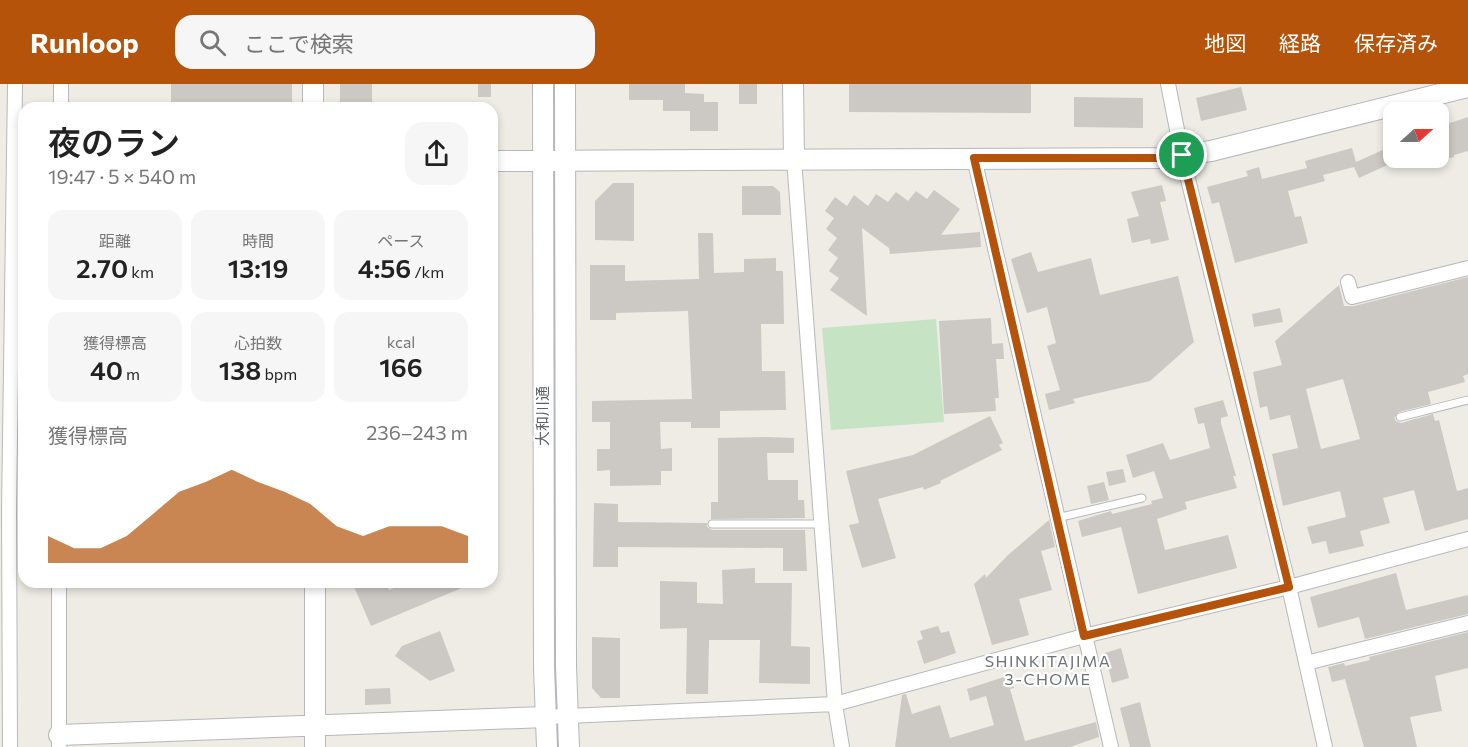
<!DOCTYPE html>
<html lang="ja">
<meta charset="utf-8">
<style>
body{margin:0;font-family:Commissioner,"Noto Sans JP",sans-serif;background:#f6f6f6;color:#222;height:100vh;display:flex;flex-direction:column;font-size:22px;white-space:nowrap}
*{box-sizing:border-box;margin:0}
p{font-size:20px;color:#767676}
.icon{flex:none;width:33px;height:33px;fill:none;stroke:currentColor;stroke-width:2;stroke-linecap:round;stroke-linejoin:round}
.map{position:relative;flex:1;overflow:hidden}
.side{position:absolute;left:18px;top:18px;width:480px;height:486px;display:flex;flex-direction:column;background:#fff;border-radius:18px;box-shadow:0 3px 9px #0003}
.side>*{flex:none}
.needle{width:39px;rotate:69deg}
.tools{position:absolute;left:1383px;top:18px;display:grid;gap:12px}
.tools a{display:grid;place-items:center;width:66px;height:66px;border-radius:12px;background:#fff;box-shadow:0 3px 9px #0003;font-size:30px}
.pin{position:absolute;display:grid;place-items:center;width:51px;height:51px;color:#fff;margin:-26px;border:3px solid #fff;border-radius:50%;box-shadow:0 2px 6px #0007}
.round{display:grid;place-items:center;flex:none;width:63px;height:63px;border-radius:18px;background:#f6f6f6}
.overview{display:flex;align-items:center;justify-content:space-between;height:102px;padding:0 30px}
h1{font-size:33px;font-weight:600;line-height:45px}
.figures{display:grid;grid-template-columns:repeat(3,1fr);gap:9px;height:102px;padding:6px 30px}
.figures div{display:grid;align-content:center;border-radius:15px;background:#f6f6f6;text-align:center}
.figures b{font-size:26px;font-weight:600}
.figures small{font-size:16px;font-weight:400}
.figures p{font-size:16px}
.chart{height:168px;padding:12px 30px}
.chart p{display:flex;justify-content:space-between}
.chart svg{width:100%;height:108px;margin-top:6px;fill:#b45309;opacity:.7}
header{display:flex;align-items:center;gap:36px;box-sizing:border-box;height:84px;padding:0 30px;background:#b45309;color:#fff}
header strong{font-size:28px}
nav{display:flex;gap:33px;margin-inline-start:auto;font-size:21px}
.search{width:420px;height:54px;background:#f6f6f6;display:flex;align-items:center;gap:15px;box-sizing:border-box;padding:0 21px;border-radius:18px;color:#767676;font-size:22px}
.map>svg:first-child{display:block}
</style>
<header>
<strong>Runloop</strong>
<div class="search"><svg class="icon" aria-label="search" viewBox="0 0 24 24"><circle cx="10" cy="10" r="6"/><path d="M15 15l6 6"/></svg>ここで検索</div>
<nav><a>地図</a><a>経路</a><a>保存済み</a></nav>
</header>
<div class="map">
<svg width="1468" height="663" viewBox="0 0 1468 663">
<rect width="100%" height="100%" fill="#eeece5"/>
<path fill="#c6e4c4" d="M936,235L944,338L831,346L822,244Z"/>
<path fill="#ccc9c4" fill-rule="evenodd" d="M171,0H292V24H268V22H214V18H171Z
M340,0H372V24H340Z
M478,0H491V13H478Z
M629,0H685V9L704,10V18H718V47H690V27H663V16H629Z
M739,0H757V20H739Z
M849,0H1031V29L849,28Z
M1241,3L1247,26L1201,37L1196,14Z
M1074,13L1143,14V44L1074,43Z
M1468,33V67L1454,71V73L1438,77V43Z
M1394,61V78L1359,94L1354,83L1323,91L1325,97L1288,107L1295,133L1301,132L1308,159L1235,179L1219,118L1212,120L1207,103L1248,92L1246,87L1259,83L1262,95L1307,84L1305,77L1352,64L1356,78Z
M613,99H634V157L595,156V117Z
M1162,101L1166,117L1160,118L1169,156L1151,160L1150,155L1132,159L1127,135L1139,132L1131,108Z
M742,102H773L780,108L781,131H742Z
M934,106L960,125L941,151L980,148L981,163L890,170L889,164L862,144L867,232L830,206L839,194L829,187L838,174L828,166L837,154L826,145L834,134L825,127L835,113L847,122L854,111L868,122L876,110L888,118L896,108L908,117L916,107L927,115Z
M698,149H713L714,189L744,188V175L776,174V187H783L784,240H761L762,287H785L786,326L720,327V344H691V338H660L661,365L672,364V387H661V401L610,402V386L597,387V365H610V338H592V317L692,315L688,227L616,229V236H590V181H625V197L699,195Z
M1031,168L1038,188L1091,174L1100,211L1178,192L1194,258L1150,297L1073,315L1075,319L1049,326L1045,310L1060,306L1047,262L1056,259L1047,223L1027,229L1011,175Z
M1468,193V290L1463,292L1465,298L1428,308L1431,320L1399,328L1394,334L1396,337L1401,339L1433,330L1435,337L1439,336L1457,407L1468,404V435L1425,447L1414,406L1383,414L1390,439L1360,447L1364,462L1329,470L1326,457L1312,460L1307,443L1346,433L1340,407L1283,422L1272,370L1298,364L1290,331L1270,336L1267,322L1260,324L1253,288L1282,281L1275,257L1339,201L1344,222H1354ZM1343,295L1360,355L1321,365L1306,305Z
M1280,224L1283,238L1254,243L1252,230Z
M991,234L992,260L1003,259L1004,275H996L999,314H995L996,327L944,330L939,237Z
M1223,316L1228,332L1221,334V339L1236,392H1233L1237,404L1185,418L1187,425L1157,435L1165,466L1228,451L1237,484L1138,510L1121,443L1082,453L1078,437L1111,427L1112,430L1152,420L1151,417L1163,414L1154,387L1133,394L1126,371L1163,359L1170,376L1210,364L1204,339L1198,340L1194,324Z
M990,332L1003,359L999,361L1002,366L940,397L941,399L924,406L923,403L878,415L896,474L862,484L849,441L859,439L846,387L913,371Z
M767,353L794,354V369H767L768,396H798V416H804L805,434L711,435V418H718V354Z
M1123,385L1126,398L1109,402L1106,388Z
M1104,398L1109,416L1091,420L1087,402Z
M594,419L618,420V438L707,439V443L712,446H805L807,487H783V464L618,463V483H593Z
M1049,436L1055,463L1041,467L1052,506L1019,515L1029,551L992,561L974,500L985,490L986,494L1008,471Z
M755,484V499H792L791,562L810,563V600L759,599L760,556H709L708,610H686L687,544L660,545V497L697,498V519L723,520L722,486Z
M1396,489L1406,526L1468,511V530L1365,555L1359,533L1318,544L1310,513Z
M352,498H386L389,506L407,498H476L371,542Z
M938,542L941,549L949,547L956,569L924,580L917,557L923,555L920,547Z
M440,547L455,587L430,597L395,572L402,562Z
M1468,548V584L1435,592L1442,627L1410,633L1417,663H1364L1345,595L1332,598L1328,583L1344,579L1345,582L1370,576L1369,573Z
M592,553L620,554V614H601L592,604Z
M1121,564L1129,594L1112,599L1105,569Z
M1007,592H1011L1014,604L1010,605L1025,657L1096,638L1099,653L1070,663H895L902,611L906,610L912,630L940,621L950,654L994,641L986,612L970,617L967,605Z
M390,604L391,620L365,621V605Z
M1140,618L1151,663H1130L1120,624Z"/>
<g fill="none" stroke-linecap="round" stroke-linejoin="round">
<g stroke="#b6b8bb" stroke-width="9">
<path id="lane" d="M1400,333L1468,316
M1057,434L1142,414
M712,440H821"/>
</g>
<g stroke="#b6b8bb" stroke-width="16">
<path id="street" d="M1168,0L1182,71L1289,503L1325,663
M61,24V0
M974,74L1111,663
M794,75L835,620L842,663
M1348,198L1352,213L1468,184
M1306,579L1468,539
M545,633L835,620L1084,552L1289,503L1468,455
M10,663L9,427L15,0
M59,663V498"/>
</g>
<g stroke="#b4b8bc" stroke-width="22">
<path id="secondary" d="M313,0V24
M543,0L544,583L547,663
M565,0L566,582L569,663
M793,0L794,75
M492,77L1161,74L1211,67L1468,3
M59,651L545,633
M315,663V498"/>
</g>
<use href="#lane" stroke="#fff" stroke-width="7"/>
<use href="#street" stroke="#fff" stroke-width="14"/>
<use href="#secondary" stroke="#fff" stroke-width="20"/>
</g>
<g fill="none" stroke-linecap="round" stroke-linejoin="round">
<g stroke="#fff" stroke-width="12">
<path id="route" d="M1182,71L1289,503L1084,552L974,74H1161Z"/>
</g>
<use href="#route" stroke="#b45309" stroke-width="8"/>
</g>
<g text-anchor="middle" stroke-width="4.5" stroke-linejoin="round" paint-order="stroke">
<g font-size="15" fill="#5d6165" stroke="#fff">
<text transform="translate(543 332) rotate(-90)" y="5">大和川通</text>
</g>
<g font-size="16" letter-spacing="1.5" fill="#6e7377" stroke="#fff">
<text x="1048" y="583">SHINKITAJIMA<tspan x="1048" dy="18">3-CHOME</tspan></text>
</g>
</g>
</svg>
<div class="tools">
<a><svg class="needle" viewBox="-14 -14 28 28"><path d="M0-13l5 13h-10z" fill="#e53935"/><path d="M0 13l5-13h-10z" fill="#767676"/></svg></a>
</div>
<div class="pin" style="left:1182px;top:71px;background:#1e9e55"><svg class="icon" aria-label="arrive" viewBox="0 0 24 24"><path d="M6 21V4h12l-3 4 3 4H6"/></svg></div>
<section class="side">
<div class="overview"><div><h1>夜のラン</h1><p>19:47 · 5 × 540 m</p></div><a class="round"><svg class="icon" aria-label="share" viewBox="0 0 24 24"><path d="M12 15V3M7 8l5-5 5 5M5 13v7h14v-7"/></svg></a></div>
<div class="figures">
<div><p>距離</p><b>2.70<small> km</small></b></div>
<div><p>時間</p><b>13:19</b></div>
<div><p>ペース</p><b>4:56<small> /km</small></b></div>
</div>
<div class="figures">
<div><p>獲得標高</p><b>40<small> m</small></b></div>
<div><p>心拍数</p><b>138<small> bpm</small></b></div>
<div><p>kcal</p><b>166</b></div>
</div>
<div class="chart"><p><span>獲得標高</span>236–243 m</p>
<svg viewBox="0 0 160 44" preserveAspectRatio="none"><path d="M0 44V33L10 38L20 38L30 33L40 24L50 15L60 11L70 6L80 11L90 15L100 20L110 29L120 33L130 29L140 29L150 29L160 33V44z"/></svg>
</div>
</section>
</div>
